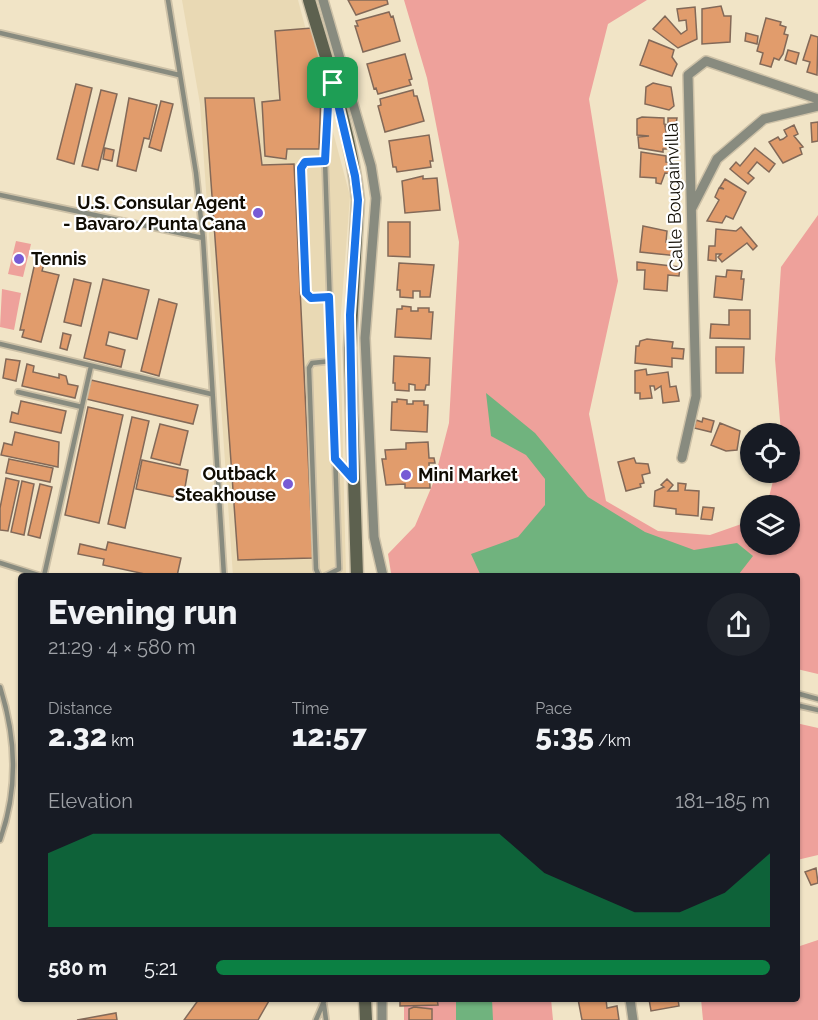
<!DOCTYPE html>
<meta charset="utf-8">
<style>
body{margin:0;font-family:Raleway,sans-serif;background:#20242c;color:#f1f3f6;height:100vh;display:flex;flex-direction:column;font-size:22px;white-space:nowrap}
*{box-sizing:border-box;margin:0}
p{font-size:20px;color:#9ea1a6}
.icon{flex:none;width:33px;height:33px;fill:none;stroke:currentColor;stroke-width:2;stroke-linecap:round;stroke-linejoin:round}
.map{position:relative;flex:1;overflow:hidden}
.panel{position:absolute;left:18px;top:573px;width:782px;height:429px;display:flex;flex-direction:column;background:#171b24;border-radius:6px;box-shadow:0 2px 4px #0004}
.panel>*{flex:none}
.buttons{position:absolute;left:740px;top:423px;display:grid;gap:12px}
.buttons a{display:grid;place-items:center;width:60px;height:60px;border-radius:50%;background:#171b24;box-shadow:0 2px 4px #0004;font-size:30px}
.pin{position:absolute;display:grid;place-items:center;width:51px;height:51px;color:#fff;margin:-26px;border-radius:12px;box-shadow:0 3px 9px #0006}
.round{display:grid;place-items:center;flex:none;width:63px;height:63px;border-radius:32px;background:#20242c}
.summary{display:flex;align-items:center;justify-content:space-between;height:102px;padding:0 30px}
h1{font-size:33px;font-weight:800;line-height:45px}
.figures{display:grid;grid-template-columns:repeat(3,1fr);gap:9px;height:102px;padding:6px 30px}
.figures div{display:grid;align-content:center}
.figures b{font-size:30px;font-weight:800}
.figures small{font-size:16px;font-weight:400}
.figures p{font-size:16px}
.chart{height:168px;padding:12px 30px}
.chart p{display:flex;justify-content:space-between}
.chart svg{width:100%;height:108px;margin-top:6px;fill:#0b8043;opacity:.7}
ul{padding:0 30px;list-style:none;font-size:20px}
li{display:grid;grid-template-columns:96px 72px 1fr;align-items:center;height:45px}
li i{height:15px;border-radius:8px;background:#0b8043}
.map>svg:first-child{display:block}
</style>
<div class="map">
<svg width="818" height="1020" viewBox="0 0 818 1020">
<rect width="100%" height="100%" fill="#f1e4c6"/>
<path fill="#e9d9b4" d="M182,0H298L350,196L340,326L346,576H233L200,104Z"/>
<path fill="#eea19b" d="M404,0H647L608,24L589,99L618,281L589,414L606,501L658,531L710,535L750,521V544H789V506L767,505L775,473L789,472V434L781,433L775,359L781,267L818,215V674L797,669L796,576H394L391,573L388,554L415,526L434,481L449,423L459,242L427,78Z
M16,241L31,244L23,277L8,274Z
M2,289L21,293L14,330L0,327Z
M796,723L818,728V855L797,860Z
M818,940V1020H703L701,999H796L797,947Z
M404,999H551L553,1020H404Z"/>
<path fill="#70b37e" d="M486,393L535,433L588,497L645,532L694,550L737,543L753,556L739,574L722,576H481L471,554L518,537L545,505V479L526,455L491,436Z
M456,999H492L493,1020H456Z"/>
<path fill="#e19c6c" stroke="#836958" stroke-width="1.5" d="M348,0H387L388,4L356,15Z
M721,6L724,16H731L730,42L702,44V9Z
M695,7L697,39L678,48L653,29L665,16L681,34L687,30L686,20L679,21L677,9Z
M389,12L391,17L393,16L400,41L363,52L355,26H358L356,21Z
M766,18L781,22L780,25L786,27L784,34L788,35L783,54L779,60L774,58L771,67L760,64L763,53L757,51Z
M312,28L322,64L319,149H287L286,159L265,156L262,102L280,100L275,31Z
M746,33L758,36L757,44L745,41Z
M811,35L818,37L817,75L807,72L810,62L803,60Z
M649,40L674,50L672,57L677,64L672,76L640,65Z
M788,50L799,53L796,64L785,60Z
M405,54L412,79L409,80L411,85L378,94L376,88L374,89L367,64Z
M653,83L671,87L674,106L669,110L645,104L646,87Z
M76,84L92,88L74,164L57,159Z
M101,90L117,94L98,170L82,166Z
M413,90L414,96H417L424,121L385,132L378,106L381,105L380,99Z
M129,98L157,105L149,139L144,138L136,171L117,166Z
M205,98H254L262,165L294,164L313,558L238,560Z
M161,101L173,104L161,151L149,147Z
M642,117L664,118V124L668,125V118H677L675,130L665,126L667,138L677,139L676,149H663V152L639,148L638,137L649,136L637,135V119Z
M818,122V141L812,142L811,123Z
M794,125L798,134L794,136L803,147L800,148L802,154L783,163L769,142L778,137L780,140L783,139L787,136L784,130Z
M429,135L433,161H430L431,167L397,172L396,167H393L389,141Z
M105,148L114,150L112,161L103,159Z
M755,148L775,164L769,172L757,162L748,173L754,178L748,184L730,169L736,162L740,166Z
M641,152L666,156V162L677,163L676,174L665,173L661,184L656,183V178L640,177Z
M423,176V179L437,178L440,210L405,213L402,181Z
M725,179L746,192L733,219L726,216L722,223L707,221L719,200L715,197L719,188L724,189L720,187Z
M388,222H410V257L388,256Z
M643,226L667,231L666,242L679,243L678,256L640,252Z
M741,227L757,246L753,250L747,243L722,262L718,257L721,254H716V261L708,260L709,246H715L716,229L736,231Z
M36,258L45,260L42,271L59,275L41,342L22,337L24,330H20Z
M637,262L680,267L679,276L668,275L667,291L644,289L645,270H637Z
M399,263L434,265L430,297H420V291H413V298L400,297V290H397Z
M727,270L742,271L741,279H744L742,300L714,297L716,276L726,277Z
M74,279L91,283L81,326L64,322Z
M103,279L149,290L137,339L109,332L106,345L125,350L121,367L84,358Z
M159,299L177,304L159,376L141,371Z
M402,306L411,307V311H418V308H429V312H433L431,339L395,337L397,309H402Z
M729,310H750V339L710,338L711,324L729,325Z
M63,333L71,335L67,350L60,348Z
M647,339L673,342L672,348L684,349L683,359L672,358V367L635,363L636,346H639L640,341Z
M716,347H744L743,373H716Z
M394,356L430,358L429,385H426L425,390H415V385L409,384V391L395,390V383H393Z
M6,359L20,361L16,381L3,378Z
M27,364L34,366L33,372L59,378V374L66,376L68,384L78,386L75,398L22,386Z
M646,369L647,375L668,372L670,387L676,386L679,401L663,403L661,386L655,390L654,386H650L652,398L640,399V393H635V371Z
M91,380L198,405L193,424L86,399Z
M397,399L407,400V404H413V401H424V405H428L427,432L391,430L392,402H397Z
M21,401L66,411L61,433L10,422L12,412L18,414Z
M88,407L123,415L99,523L65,515Z
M132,417L149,421L125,528L108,524Z
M703,418L714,421L711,432L694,428L696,420L702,422Z
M720,423L740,431L737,450L726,451L711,445Z
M160,424L188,431L180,465L151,458Z
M15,432L59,442L58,467L1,455L4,443L12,445Z
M428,442L429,458H434L435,463H429L430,488H405V484L386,485L382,459H386L385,450L406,449V443Z
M634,458L636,463L648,464L650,473L642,475L644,483L640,484L641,487L626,491L618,462Z
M9,459L53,468L50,482L6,473Z
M142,460L188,470L183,499L136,489Z
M6,478L19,481L8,531L0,530V508Z
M667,479L673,485L668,491H678V483L686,484L685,490L699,491L698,516L676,514V509L654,506L655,491L664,487L661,485Z
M22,481L34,484L24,535L11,532Z
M40,484L52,487L40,538L28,535Z
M703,507L714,508L712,520L701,519Z
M108,542L181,558L177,576H144L145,574L103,565L104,559L78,554L80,544L106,550Z
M816,868L818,883L811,885L805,872Z
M199,999H270L258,1020H184Z
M400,999H437L438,1005L400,1006Z
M578,999H606L607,1008L617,1006L619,1020H582Z
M649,999H678L679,1006L651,1011Z
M414,1007L432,1009V1020H409V1009Z
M116,1013L117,1020H77Z"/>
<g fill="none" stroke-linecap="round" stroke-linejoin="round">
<g stroke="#cdc1a7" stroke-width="8">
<path id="lane" d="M168,0L196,173L203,238L224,576
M0,33L179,75
M325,161L305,162L301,168L306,293L311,298L329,297
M0,195L203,238
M0,344L211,394
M18,392L82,407
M335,459L351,477
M0,563L41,576
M44,576L91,366
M319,576L316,569L309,368L312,363L331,361
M325,576L339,569L325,161L328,105L332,87
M0,687C16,737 18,790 0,840
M796,693L818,699
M796,705L818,710
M324,1005L326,1020
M316,1020L325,999"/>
</g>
<g stroke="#cdc1a7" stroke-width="12">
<path id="street" d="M323,0L371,166L376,198L365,338L374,537L383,576
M692,208L717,159L764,119L818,106
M682,458L696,396L688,75L706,61L818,99
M382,999V1020
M630,999L633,1020"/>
</g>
<g stroke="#cdc1a7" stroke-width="15">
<path id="secondary" d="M309,0C328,65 351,132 358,200L350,348L357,576
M365,999L366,1020"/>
</g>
<use href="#lane" stroke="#888b7f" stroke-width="4.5"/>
<use href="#street" stroke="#888b7f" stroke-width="9"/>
<use href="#secondary" stroke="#5d614f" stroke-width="12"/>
</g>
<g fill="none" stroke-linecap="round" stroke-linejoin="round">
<g stroke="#fff" stroke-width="12">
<path id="route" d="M333,83L355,176L358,200L350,315L353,479L335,459L329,297L311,298L306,293L301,168L305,162L325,161L328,105Z"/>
</g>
<use href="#route" stroke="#1a73e8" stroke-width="8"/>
</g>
<g fill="#775bd5" stroke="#fff" stroke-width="2">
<circle cx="258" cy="213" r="6"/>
<circle cx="19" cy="259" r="6"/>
<circle cx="406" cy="475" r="6"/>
<circle cx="288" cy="484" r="6"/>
</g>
<g text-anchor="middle" stroke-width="4.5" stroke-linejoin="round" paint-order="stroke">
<g font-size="18" fill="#100c03" stroke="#fff">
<text transform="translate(674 197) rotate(-92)" y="6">Calle Bougainvilla</text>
</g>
<g font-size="18" font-weight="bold" fill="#100c03" stroke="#fff" text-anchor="end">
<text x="246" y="209">U.S. Consular Agent<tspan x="246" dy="21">- Bavaro/Punta Cana</tspan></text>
<text x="31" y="265" text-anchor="start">Tennis</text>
<text x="276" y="480">Outback<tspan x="276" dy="21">Steakhouse</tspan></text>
<text x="418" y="481" text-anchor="start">Mini Market</text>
</g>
</g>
</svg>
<div class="buttons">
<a><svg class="icon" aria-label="locate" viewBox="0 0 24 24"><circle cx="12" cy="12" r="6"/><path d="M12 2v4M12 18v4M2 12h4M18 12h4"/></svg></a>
<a><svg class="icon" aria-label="layers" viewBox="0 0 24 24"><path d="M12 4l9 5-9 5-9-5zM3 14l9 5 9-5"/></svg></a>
</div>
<div class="pin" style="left:333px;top:83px;background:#1e9e55"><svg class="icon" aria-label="arrive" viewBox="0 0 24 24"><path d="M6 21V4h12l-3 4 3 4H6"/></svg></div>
<section class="panel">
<div class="summary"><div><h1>Evening run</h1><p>21:29 · 4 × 580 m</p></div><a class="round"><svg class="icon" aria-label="share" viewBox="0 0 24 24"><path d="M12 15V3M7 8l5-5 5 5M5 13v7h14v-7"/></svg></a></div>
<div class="figures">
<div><p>Distance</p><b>2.32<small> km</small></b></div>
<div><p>Time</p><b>12:57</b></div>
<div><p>Pace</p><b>5:35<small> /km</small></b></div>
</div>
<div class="chart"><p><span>Elevation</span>181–185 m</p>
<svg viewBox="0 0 160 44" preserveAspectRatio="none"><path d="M0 44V14L10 6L20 6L30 6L40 6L50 6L60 6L70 6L80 6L90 6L100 6L110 22L120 30L130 38L140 38L150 30L160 14V44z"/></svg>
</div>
<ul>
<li><b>580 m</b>5:21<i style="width:100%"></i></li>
</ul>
</section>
</div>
